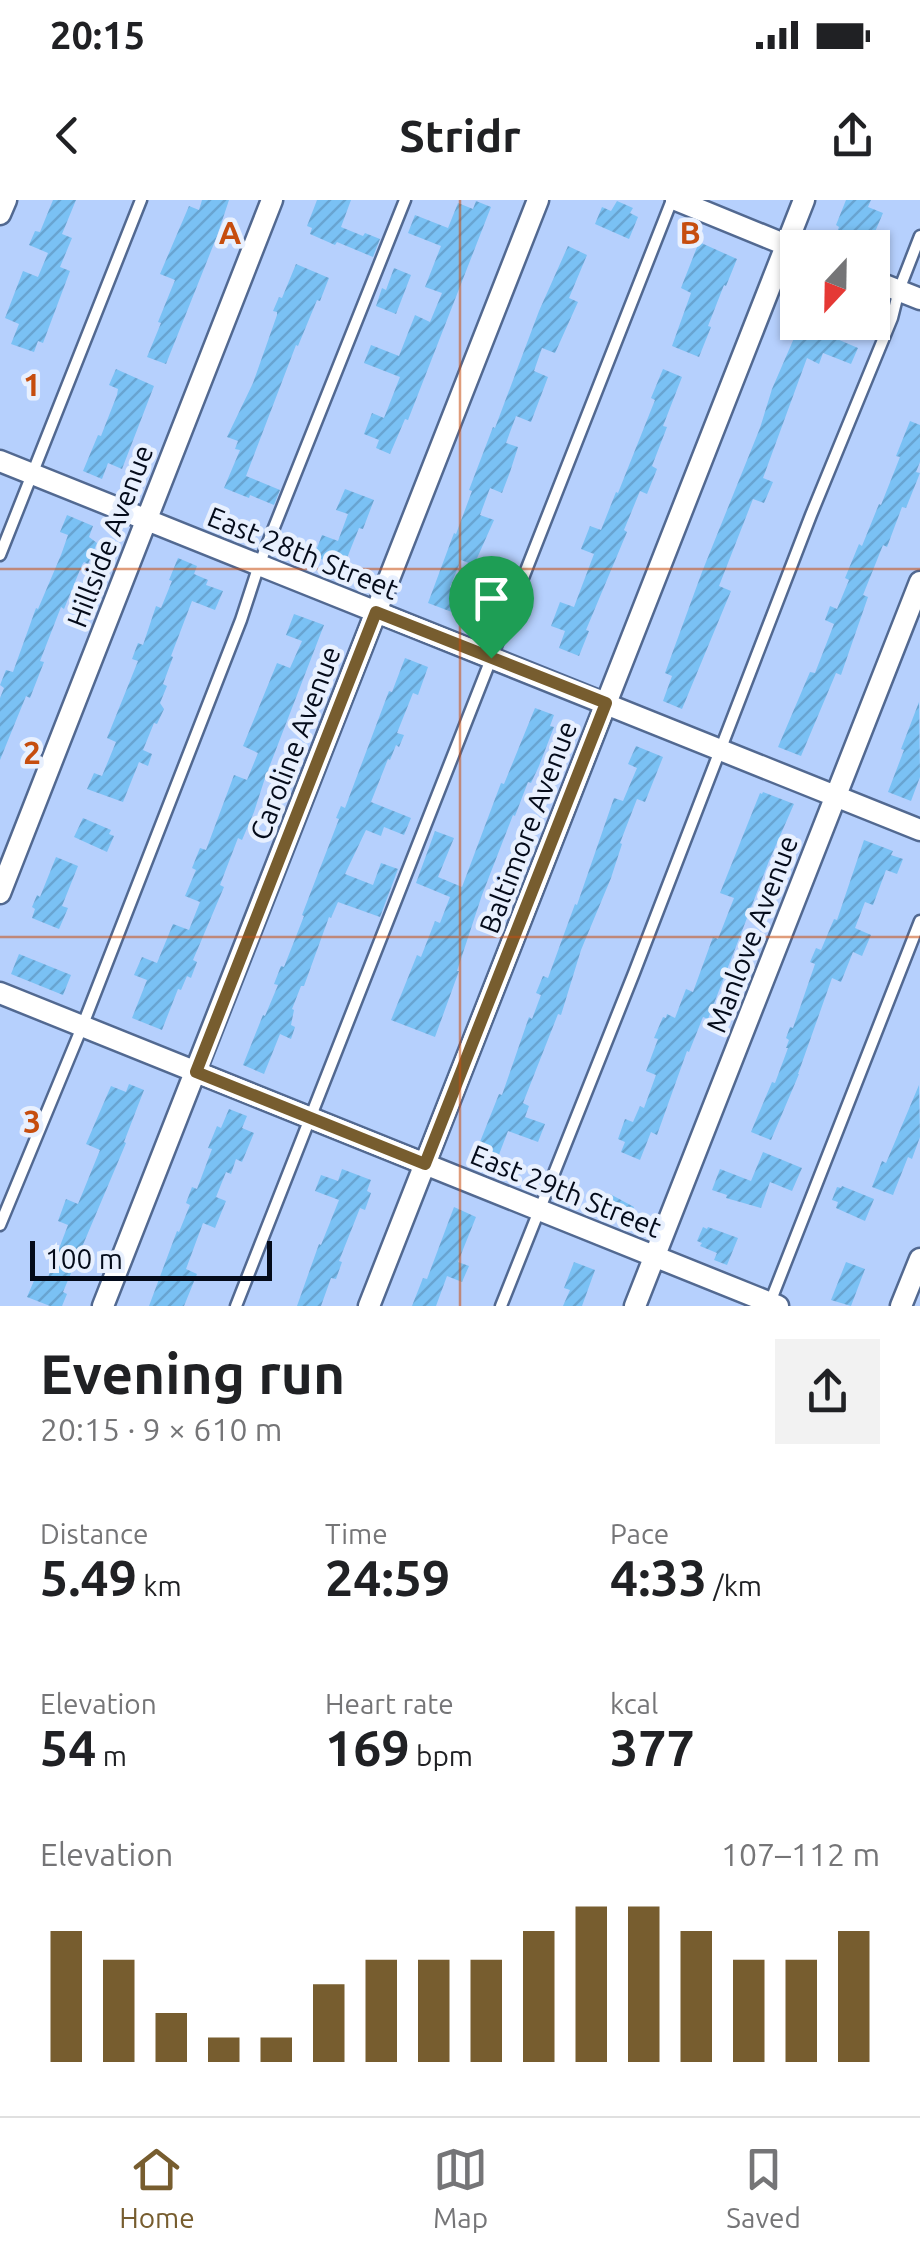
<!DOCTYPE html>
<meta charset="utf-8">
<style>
body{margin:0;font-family:Ubuntu,sans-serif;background:#f2f2f2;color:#202124;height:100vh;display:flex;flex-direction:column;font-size:38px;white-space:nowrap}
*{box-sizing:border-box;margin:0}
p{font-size:32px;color:#757577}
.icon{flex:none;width:55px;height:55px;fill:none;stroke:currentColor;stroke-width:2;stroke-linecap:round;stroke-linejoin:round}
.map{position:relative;height:1106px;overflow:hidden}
.side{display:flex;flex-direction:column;background:#fff;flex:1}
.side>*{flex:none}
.needle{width:65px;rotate:202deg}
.tools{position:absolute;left:780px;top:30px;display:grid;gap:20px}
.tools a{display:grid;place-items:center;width:110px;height:110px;border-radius:0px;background:#fff;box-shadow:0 2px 8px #0004;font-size:50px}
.scale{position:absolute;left:30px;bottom:25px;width:242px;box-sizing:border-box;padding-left:10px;border:5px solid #040b1a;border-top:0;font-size:28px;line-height:35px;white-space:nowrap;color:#040b1a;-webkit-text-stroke:8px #e8f0fe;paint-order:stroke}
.pin{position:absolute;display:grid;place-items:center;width:85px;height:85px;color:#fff;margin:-102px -42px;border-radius:50% 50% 50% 0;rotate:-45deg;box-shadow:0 0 10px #0007}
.pin .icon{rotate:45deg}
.round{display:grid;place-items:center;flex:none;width:105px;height:105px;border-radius:0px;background:#f2f2f2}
.head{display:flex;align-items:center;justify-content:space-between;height:170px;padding:0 40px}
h1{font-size:55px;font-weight:700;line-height:75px}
.metrics{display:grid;grid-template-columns:repeat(3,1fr);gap:15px;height:170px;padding:10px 40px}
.metrics div{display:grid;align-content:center}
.metrics b{font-size:50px;font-weight:700}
.metrics small{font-size:28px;font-weight:400}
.metrics p{font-size:28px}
.chart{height:280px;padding:20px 40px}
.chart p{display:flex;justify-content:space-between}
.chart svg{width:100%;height:180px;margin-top:10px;stroke:#775d2f;stroke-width:6}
.status{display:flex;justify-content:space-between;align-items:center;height:70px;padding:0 50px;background:#fff;direction:ltr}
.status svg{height:28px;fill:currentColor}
header{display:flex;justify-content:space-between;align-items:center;height:130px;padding:0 40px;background:#fff;font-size:45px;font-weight:700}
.menu{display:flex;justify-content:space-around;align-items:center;height:140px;border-top:2px solid #e0e0e0;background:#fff;font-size:28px;color:#757577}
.menu a{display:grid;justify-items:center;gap:5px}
.menu .selected{color:#775d2f}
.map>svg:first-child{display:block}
</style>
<div class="status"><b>20:15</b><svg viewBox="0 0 49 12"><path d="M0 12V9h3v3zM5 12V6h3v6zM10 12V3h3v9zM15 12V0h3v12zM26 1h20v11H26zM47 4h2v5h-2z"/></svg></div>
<header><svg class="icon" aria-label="back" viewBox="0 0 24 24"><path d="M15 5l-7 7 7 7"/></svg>Stridr<svg class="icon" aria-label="share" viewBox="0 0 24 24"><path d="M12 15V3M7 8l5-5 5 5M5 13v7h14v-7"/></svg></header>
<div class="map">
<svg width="920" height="1106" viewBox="0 0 920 1106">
<defs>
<pattern id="building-hatch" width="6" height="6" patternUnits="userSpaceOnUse" patternTransform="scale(2.5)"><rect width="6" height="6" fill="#7ac1f4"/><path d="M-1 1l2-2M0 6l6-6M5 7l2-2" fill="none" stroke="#68a4d1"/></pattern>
</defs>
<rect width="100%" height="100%" fill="#b6d0fd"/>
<path fill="url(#building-hatch)" d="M53,0H76L62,34L72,38L60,67L70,71L43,143L38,141L34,152L11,144L19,124L5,118L23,71L38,77L48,53L29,45L35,31L40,32Z
M202,0H229L217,36L166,164L147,157L161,123L158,122L175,80L160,74L189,6L199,10Z
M317,0H351L341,27L363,36L365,33L380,39L373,57L337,42L335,45L310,34L312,28L307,26Z
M846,0H871L868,7L883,13L872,39L859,34L855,45L835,37L839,27L836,25Z
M476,1L491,7L408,220L405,219L390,254L376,248L379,240L364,234L372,213L384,218L400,177L364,163L371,145L399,156L415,115L430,122L442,93L425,87L441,46L408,33L415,15L448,28L458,3L473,9Z
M617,1L633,8L630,13L638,17L629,39L595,24L602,7L611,11Z
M699,42L737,59L726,86L724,85L708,126L711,127L699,157L672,146L691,93L681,88Z
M568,46L587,55L569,98L578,102L555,153L542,148L534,171L548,177L531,222L516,216L506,243L518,247L510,272L502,293L490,288L480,315L494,320L474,365L461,360L450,387L465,393L457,414L428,403L454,333L456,334L472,291L469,290L493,227L495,228L539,111Z
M296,64L329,78L320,101L317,100L298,146L296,145L246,276L280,290L274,305L250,295L249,298L224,288L240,250L235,249L238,241L227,237L253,183L277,115V112L273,111L279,97L282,98Z
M394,68L411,75L396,114L376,106L382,88L386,90Z
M801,122H836L830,136L858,148L851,164L823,153L819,164L807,158L763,278L773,282L764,303L753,299L719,386L731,391L682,509L663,501L672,476L665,473L702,372L760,228L772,189Z
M116,169L154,186L122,269L108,263L102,279L83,271L98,235L101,236L117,195L118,189L109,185Z
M663,169L682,177L663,226L667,227L652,266L657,269L647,294L640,291L624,330L627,332L586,430L589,431L579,456L559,448L565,431L551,426L560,402L574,407L594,354L581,349L590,326L601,330L616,292L618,293L655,200L651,198Z
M910,221L920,225V262L916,272L920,273L906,308L902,307L887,347L883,345L863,395L868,397L841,475L836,473L801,556L778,547L810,472L815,473L834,424L825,420L830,406L837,409L849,380L845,378L859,344L862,346L879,304L881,305L900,257L896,256Z
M345,289L374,300L363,329L359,328L343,368L314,356L322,335L338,341L348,314L336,310Z
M67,315L93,326L89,337L97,343L88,364L84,362L82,365L64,409L61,407L40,461L44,462L30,498L26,496L0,560V498L4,488L0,485L6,470L13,472L36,408L38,409L61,355L68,335L60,332Z
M178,358L197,366L194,374L208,380L206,385L223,391L215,410L192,401L171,456L173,457L163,484L167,486L160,503L164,509L157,524L154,523L143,550L152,554L148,566L139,562L123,602L87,589L94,573L102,576L116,542L107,538L138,461L132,459L138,443L143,445L156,406L161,408L172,381L169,380Z
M294,414L324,425L265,578L254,612L242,640L238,638L220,685L224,687L193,760L197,762L191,778L187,776L181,790L178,789L162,830L132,818L147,780L134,775L142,757L157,763L173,724L189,730L200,702L185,696L196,670L192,668L200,648L206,650L234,575L247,580L258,553L243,546L277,463L290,468L302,441L286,435Z
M405,458L428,467L418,495L413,493L397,533L404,535L399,547L396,545L390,560L388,559L371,602L411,618L404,635L384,627L381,636L366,630L345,674L373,685L381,663L398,669L380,717L338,702L331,718L329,717L304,786H301L292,809L294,810L291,825L295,827L291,839L280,834L264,874L243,865L263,815L265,816L278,785L274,784L281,766L284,767L304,716L302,715L339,619L336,618L341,606L345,608L389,491L392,492Z
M919,502L920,577L911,601L888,592L904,550L901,549Z
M535,508L554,515L550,526L554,527L539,566L531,583L528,582L515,616L513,615L482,695L457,771H459L435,837L391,820L417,755L421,757L435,721L440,723L450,697L416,683L435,631L454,638L438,677L462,687L501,583L504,584Z
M636,546L663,557L645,602L637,599L620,643L622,644L611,678L581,750L561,815L558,814L523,903L529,906L525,917L545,924L538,942L508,931L495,965L474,957L499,894L502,895L529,817L532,819L541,795L536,793L543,776L548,778L575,704L577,705L614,598L623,601L637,568L628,564Z
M763,592L794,604L769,661L708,819L703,817L689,852L687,851L657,935L651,932L640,960L621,952L625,942L618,939L625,919L633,922L640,906L644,908L656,875L646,871L658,839L654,838L663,817L666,818L667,814L675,818L686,789L693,792L713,737L718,739L734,698L720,693L760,593L762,594Z
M83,618L111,630L109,634L114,636L107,652L74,637Z
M864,640L893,651L891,655L903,659L897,674L886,670L873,705L865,702L855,728L871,735L862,756L853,752L841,782L832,778L798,874H799L771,940L751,932L772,882L775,883L788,848H786L789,840L786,838L790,827L793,828L815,764L810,762L816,748L821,750L834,719L837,720Z
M56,657L78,666L62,706L68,708L59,729L32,718L35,709L32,707L37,695L40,697Z
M19,754L71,775L63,795L11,774Z
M129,884L144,890L124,942L126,943L63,1092L67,1094L62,1106H50L27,1097L36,1076L47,1080L68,1025L58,1021L66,999L78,1004L100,950L86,944L111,886L126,892Z
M919,885L920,937L912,959L908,957L893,995L872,987L882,961L886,963Z
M229,909L247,916L242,928L254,933L242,962L236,959L231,974L226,972L216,997L226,1001L215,1028L203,1023L186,1069L197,1074L184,1106H149L177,1031L179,1032L190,1005L186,1003L192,987L197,989L212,949L208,948L217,926L221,928Z
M763,952L802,968L792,991L770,982L761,1008L726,998L727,995L712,990L720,969L751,981Z
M342,969L371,980L367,991L371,993L365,1010L360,1008L339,1061L342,1062L336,1079L331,1078L321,1106H297L319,1044L321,1045L339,1000L315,991L321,975L338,981Z
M842,986L874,999L865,1021L836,1008L838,1002L832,1000L837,987L841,988Z
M610,994L634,1007L627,1022L622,1020L621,1022L596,1012L602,998L605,995L608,997Z
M454,1007L476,1017L458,1062L469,1066L462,1082L447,1076L436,1106H412L423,1078L427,1079Z
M703,1027L707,1029L708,1027L738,1038L727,1065L714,1060L717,1053L700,1046L702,1043L697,1041Z
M574,1062L595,1070L582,1106H563L570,1090L564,1088Z
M846,1062L865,1069L851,1106L831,1100Z"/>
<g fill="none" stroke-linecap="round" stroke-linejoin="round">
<g stroke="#526991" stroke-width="15">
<path id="service" d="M0,355L141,0
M0,1025L82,827L241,420L259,365L405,0
M769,1105L920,721
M236,1106L672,0
M501,1106L634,773L811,315L892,118L899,90L920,36"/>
</g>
<g stroke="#526991" stroke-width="25">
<path id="minor" d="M676,0L796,49
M0,14L6,0
M872,80L920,99
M0,261L920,630
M0,693L272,0
M0,793L778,1106
M103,1106L538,0
M369,1106L804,0
M635,1106L920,382
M901,1106L920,1059"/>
</g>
<use href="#service" stroke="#fff" stroke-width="10"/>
<use href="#minor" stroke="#fff" stroke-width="20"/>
</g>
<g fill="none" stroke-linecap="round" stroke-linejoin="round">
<g stroke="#fff" stroke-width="20">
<path id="route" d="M376,412L606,503L425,964L196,872Z"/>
</g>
<use href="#route" stroke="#775d2f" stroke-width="12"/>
</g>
<path fill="none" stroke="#c64d0e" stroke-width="2.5" stroke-opacity="0.55" d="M460,0V1106M0,369H920M0,737H920"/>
<g text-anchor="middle" stroke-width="9" stroke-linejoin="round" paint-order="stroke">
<g font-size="28" fill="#040b1a" stroke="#e8f0fe">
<text transform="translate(110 336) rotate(-69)" y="10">Hillside Avenue</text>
<text transform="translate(303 353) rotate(22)" y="10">East 28th Street</text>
<text transform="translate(295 543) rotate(-69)" y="10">Caroline Avenue</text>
<text transform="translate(528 627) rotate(-69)" y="10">Baltimore Avenue</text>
<text transform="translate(752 734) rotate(-69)" y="10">Manlove Avenue</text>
<text transform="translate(566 991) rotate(22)" y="10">East 29th Street</text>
</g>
</g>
<g font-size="32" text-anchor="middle" font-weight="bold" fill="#c64d0e" stroke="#e8f0fe" stroke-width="9" stroke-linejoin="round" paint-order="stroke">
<text x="230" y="44">A</text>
<text x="690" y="44">B</text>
<text x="32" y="196">1</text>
<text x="32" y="564">2</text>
<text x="32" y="933">3</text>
</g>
</svg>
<div class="tools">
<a><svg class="needle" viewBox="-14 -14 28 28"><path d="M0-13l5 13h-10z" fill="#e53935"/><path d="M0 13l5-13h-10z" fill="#757577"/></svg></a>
</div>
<div class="scale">100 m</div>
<div class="pin" style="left:491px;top:458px;background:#1e9e55"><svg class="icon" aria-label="arrive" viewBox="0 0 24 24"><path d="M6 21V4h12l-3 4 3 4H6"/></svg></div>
</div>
<section class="side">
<div class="head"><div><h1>Evening run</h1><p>20:15 · 9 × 610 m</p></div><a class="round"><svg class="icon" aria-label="share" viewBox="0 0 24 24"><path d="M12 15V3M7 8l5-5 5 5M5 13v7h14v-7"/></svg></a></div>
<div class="metrics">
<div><p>Distance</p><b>5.49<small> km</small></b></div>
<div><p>Time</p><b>24:59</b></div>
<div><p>Pace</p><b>4:33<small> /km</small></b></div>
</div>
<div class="metrics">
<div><p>Elevation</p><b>54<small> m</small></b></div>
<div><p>Heart rate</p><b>169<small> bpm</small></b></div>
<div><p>kcal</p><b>377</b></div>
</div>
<div class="chart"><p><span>Elevation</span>107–112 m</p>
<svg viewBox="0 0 160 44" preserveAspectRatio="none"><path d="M5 44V12M15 44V19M25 44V32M35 44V38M45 44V38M55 44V25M65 44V19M75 44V19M85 44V19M95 44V12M105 44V6M115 44V6M125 44V12M135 44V19M145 44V19M155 44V12"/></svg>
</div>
</section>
<nav class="menu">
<a class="selected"><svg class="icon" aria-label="home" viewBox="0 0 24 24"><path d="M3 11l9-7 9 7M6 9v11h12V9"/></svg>Home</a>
<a><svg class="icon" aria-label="map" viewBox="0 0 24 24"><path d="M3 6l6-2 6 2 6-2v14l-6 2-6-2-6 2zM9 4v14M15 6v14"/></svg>Map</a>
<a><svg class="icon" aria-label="saved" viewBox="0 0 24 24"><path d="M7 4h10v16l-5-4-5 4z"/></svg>Saved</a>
</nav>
